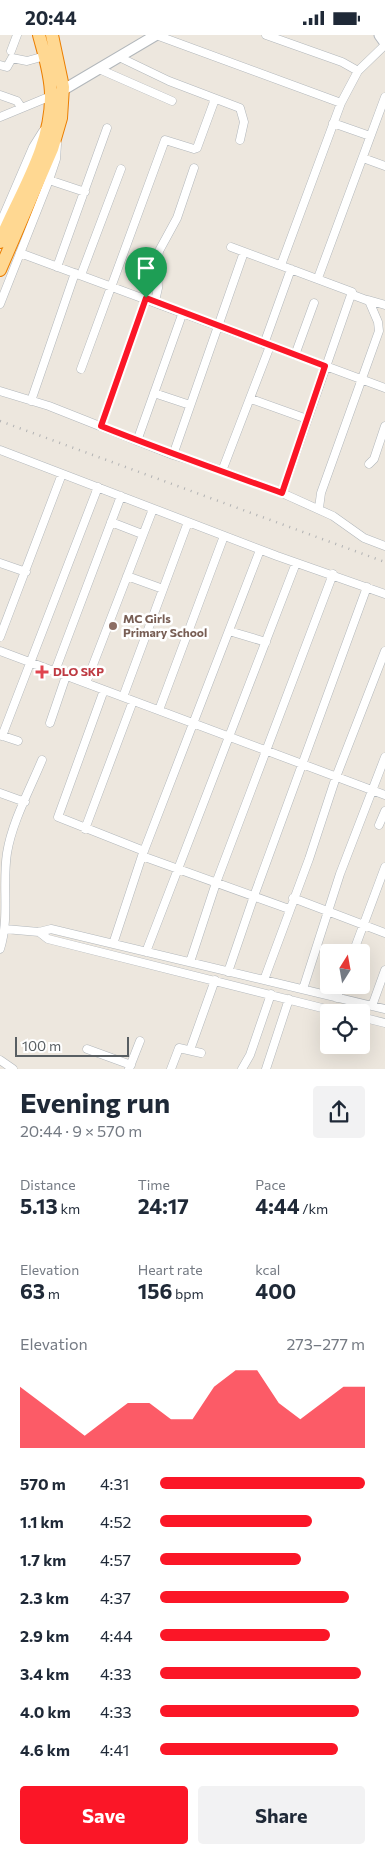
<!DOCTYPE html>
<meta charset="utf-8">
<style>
body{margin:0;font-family:Commissioner,sans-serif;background:#f2f2f3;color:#1f2937;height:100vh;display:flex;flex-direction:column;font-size:19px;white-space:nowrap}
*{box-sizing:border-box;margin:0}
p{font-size:16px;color:#747a83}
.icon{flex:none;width:28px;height:28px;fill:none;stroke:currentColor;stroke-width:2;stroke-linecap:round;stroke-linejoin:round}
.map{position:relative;height:1034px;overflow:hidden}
.side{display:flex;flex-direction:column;background:#fff;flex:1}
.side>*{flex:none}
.needle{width:32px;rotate:11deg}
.controls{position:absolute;left:320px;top:909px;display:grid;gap:10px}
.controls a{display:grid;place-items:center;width:50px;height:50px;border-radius:5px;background:#fff;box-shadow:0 5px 20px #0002;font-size:25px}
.scale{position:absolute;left:15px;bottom:12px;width:114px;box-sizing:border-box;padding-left:5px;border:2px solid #585e62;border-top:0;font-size:14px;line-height:18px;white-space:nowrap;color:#585e62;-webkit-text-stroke:4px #fff;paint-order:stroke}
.pin{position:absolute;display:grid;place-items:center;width:42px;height:42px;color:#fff;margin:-51px -21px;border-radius:50% 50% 50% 0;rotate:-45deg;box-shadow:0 0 5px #0007}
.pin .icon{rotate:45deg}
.round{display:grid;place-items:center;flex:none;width:52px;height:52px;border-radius:5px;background:#f2f2f3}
.headline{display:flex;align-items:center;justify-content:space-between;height:85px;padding:0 20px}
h1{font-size:28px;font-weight:700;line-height:38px}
.figures{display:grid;grid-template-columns:repeat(3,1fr);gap:8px;height:85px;padding:5px 20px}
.figures div{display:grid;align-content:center}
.figures b{font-size:21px;font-weight:700}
.figures small{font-size:14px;font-weight:400}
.figures p{font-size:14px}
.chart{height:140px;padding:10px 20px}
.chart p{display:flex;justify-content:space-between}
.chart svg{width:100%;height:90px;margin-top:5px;fill:#fb1627;opacity:.7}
.cta{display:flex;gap:10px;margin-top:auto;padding:10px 20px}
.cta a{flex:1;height:58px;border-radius:5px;background:#fb1627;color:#fff;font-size:20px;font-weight:700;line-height:58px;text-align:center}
.cta a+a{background:#f2f2f3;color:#1f2937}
ul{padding:0 20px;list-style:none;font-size:16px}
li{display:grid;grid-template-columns:80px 60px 1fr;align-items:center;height:38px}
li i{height:12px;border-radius:6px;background:#fb1627}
.status{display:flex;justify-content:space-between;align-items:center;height:35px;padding:0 25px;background:#fff;direction:ltr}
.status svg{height:14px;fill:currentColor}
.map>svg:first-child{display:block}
</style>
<div class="status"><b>20:44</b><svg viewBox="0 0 49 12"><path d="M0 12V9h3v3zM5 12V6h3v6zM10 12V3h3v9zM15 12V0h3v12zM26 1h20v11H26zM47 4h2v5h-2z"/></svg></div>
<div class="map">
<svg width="385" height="1034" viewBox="0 0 385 1034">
<rect width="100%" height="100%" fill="#ede7de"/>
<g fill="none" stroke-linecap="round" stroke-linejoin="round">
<g stroke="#b2b7bb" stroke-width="9">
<path id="minor" d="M156,0L341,68
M266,0L342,27L358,36
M11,16L17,0
M119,22L169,46L240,73L244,87L240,105
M0,30L7,32L12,23L27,26L45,21
M99,34L172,66
M0,60L17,66L21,72
M0,82L51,61
M333,88L370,101
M363,123L385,131
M49,145L85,157
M0,189L33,112L43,96
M231,212L352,257L282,458
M20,218L385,353
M281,230L341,68L358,36L385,10
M57,232L107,93
M81,240L121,134
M318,243L385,62
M368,265L385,270
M155,266L158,253L157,231L159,216L177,183L194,133
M0,269L49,145L56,124L57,109
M264,309L291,234
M295,320L314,268
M81,334L165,105L194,114L197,113L215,64
M0,356L49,371L173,420L206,430L282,458L333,481L364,503L385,511
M154,358L190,370
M251,364L307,384
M31,366L75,238
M101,391L146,263
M137,406L183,277
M0,415L277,521L385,559
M173,420L244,217
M369,429L374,424L385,391
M222,436L270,311
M319,473L321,458L379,296L378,287L369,266L353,260
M111,487L142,499
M0,528L26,537
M127,541L163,554
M229,596L266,607
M0,602L62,439
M0,616L385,760
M55,636L121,461
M86,648L153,474
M104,655L58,782L144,816
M123,662L188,487
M159,675L224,501
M50,688L66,641
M0,700L18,706
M2,701L98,452
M0,758L25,767
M379,790L385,776
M85,794L133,666
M142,821L289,874
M293,863L385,898
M5,894L39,897L51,894L385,974
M39,897L48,904L342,978
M113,909L142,821L260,515
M0,914C10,882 2,850 7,818C12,787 30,754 42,725
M146,917L296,528
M353,918L385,832
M190,927L216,848L333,539
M228,937L254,861L367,552
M264,945L309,824L336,742L385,616
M303,954L340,839L385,722
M337,963L341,950
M372,971L385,935
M361,982L385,988
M87,1014L131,1030
M190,1015L215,945
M0,1025L13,1034
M129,1034L140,1006
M171,1034L179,1013L201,1018
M242,1034L250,1020L271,959
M266,1034L289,964"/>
</g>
<g stroke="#b2b7bb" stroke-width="12">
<path id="tertiary" d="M63,55L156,0"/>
</g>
<g stroke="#b3b8be" stroke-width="13">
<path id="secondary" d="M380,0L385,7"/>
</g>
<g stroke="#eb7e00" stroke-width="14">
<path id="trunk" d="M0,207C19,160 52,112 51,60C51,40 44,19 39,0
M0,235L52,114L61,83L63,52L52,0"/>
</g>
<use href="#minor" stroke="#fff" stroke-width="8"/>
<use href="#tertiary" stroke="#fff" stroke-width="10"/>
<use href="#secondary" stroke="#fff" stroke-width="11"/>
<use href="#trunk" stroke="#ffd892" stroke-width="12"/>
<path stroke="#b1b2b3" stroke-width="2.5" stroke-dasharray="1 6" stroke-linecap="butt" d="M0,386L385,527"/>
</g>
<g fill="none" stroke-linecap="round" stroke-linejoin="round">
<g stroke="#fff" stroke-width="10">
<path id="route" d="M146,263L325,331L282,458C221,436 161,415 101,391Z"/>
</g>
<use href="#route" stroke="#fb1627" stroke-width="6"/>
</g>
<circle fill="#8d6e63" stroke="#fff" stroke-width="2" cx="113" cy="591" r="5"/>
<path fill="#e0444e" stroke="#fff" stroke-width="2" d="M39.5 629.5h5v5h5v5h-5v5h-5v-5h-5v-5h5z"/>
<g text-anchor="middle" stroke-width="5" stroke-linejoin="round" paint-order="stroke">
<g font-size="12" font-weight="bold" fill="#785e54" stroke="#fff" text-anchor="start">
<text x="123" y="588">MC Girls<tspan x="123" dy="14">Primary School</tspan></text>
</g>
<g font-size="12" font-weight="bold" fill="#be3a42" stroke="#fff" text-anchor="start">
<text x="53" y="641">DLO SKP</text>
</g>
</g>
</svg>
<div class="controls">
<a><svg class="needle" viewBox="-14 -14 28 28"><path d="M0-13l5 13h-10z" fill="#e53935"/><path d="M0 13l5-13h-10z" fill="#747a83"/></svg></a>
<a><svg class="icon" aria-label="locate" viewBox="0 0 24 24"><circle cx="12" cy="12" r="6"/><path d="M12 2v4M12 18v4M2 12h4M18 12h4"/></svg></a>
</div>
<div class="scale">100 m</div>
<div class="pin" style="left:146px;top:263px;background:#1e9e55"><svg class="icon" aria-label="arrive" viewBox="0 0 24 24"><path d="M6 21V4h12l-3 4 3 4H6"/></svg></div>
</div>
<section class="side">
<div class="headline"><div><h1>Evening run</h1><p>20:44 · 9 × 570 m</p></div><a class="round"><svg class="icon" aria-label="share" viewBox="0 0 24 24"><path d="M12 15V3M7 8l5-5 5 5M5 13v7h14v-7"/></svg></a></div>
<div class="figures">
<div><p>Distance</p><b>5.13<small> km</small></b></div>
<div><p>Time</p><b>24:17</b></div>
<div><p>Pace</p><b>4:44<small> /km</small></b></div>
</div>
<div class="figures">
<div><p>Elevation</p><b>63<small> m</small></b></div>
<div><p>Heart rate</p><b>156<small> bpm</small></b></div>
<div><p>kcal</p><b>400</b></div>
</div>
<div class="chart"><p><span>Elevation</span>273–277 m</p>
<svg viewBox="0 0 160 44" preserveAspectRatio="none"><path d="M0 44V14L10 22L20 30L30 38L40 30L50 22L60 22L70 30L80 30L90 14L100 6L110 6L120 22L130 30L140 22L150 14L160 14V44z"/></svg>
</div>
<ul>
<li><b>570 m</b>4:31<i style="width:100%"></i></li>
<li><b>1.1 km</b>4:52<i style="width:74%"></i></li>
<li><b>1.7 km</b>4:57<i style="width:69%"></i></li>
<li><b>2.3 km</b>4:37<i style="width:92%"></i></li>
<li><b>2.9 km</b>4:44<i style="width:83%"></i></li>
<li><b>3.4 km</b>4:33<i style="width:98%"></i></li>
<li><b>4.0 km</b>4:33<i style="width:97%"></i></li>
<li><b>4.6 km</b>4:41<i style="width:87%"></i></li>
</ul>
<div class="cta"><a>Save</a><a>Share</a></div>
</section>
